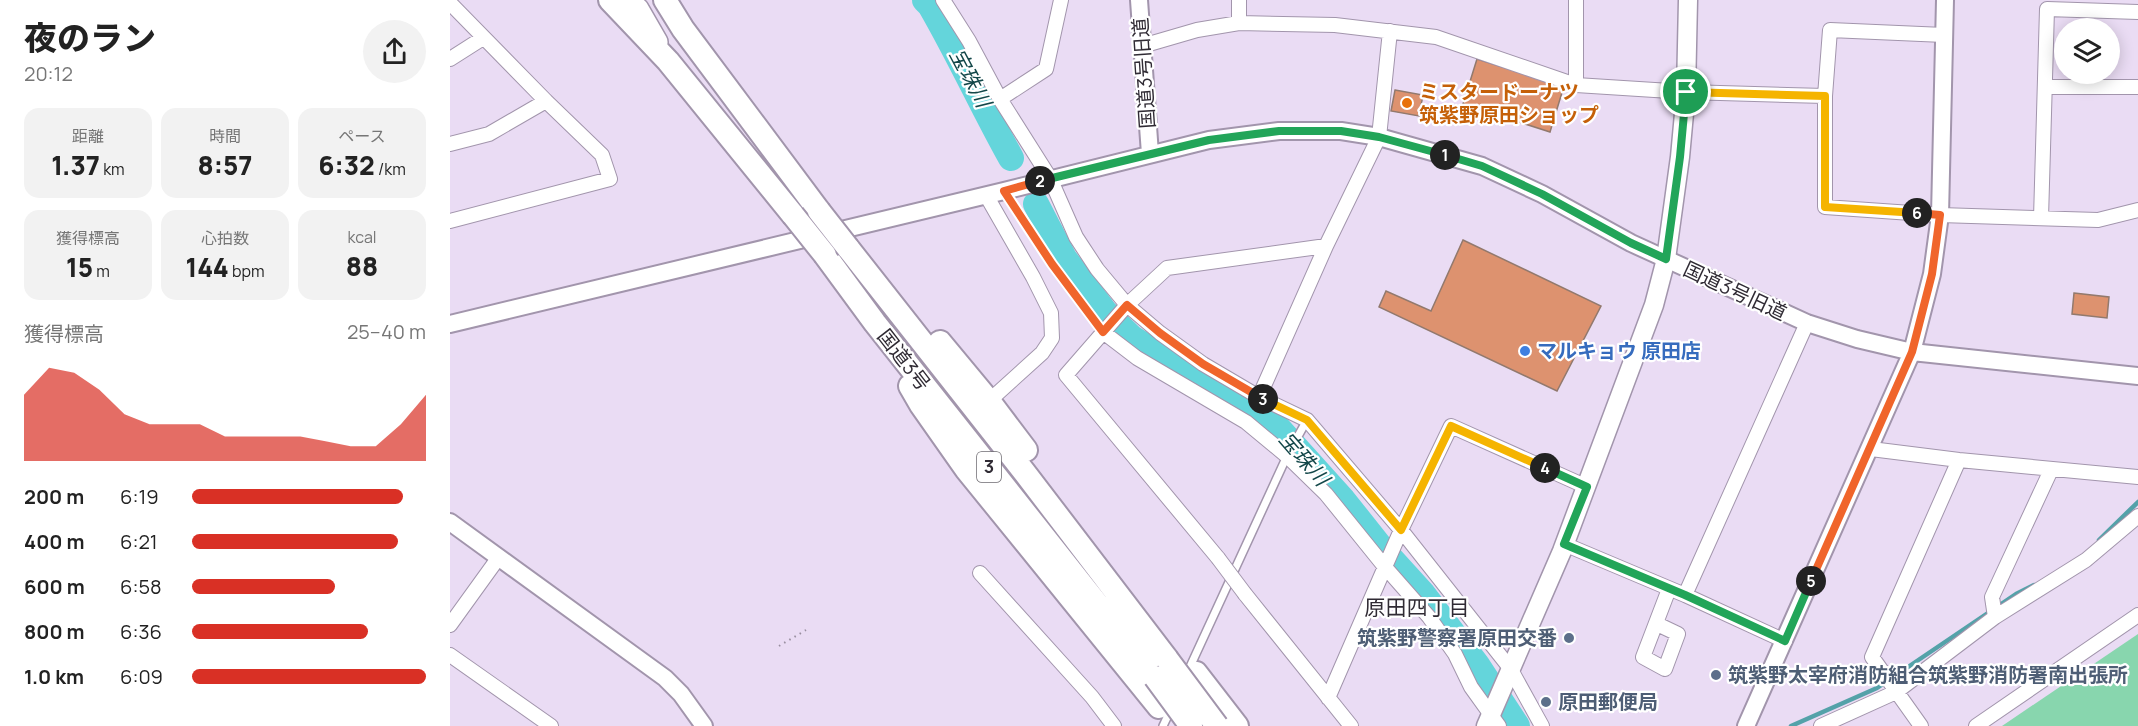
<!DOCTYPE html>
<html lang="ja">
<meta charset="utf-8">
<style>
body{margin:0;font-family:Manrope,"Noto Sans JP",sans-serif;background:#f2f2f2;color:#222;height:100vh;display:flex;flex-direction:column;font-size:22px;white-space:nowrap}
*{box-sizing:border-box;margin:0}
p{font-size:20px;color:#767676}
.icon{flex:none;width:33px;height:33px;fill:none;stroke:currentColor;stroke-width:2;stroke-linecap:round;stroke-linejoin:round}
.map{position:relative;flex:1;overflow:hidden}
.panel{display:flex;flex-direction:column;background:#fff;width:450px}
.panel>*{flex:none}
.fabs{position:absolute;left:1604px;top:18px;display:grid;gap:12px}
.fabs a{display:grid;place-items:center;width:66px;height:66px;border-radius:50%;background:#fff;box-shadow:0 3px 15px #0003;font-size:30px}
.pin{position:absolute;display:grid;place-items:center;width:51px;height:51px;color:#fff;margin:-26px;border:3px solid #fff;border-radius:50%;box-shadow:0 2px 6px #0007}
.km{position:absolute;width:30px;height:30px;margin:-15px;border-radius:50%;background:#222;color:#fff;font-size:16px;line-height:30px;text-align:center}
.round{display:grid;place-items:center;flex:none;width:63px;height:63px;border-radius:32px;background:#f2f2f2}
.headline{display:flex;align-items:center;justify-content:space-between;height:102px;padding:0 24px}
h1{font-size:33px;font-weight:800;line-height:45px}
.stats{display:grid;grid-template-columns:repeat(3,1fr);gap:9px;height:102px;padding:6px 24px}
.stats div{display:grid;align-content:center;border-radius:15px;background:#f2f2f2;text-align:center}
.stats b{font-size:26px;font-weight:800}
.stats small{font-size:16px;font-weight:400}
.stats p{font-size:16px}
.chart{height:168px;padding:12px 24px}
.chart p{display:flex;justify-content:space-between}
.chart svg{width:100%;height:108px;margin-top:6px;fill:#d93025;opacity:.7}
ul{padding:0 24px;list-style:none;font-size:20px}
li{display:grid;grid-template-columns:96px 72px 1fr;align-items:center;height:45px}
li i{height:15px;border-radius:8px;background:#d93025}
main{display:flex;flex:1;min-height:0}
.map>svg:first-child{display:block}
</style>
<main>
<section class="panel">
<div class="headline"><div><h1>夜のラン</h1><p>20:12</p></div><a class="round"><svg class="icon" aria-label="share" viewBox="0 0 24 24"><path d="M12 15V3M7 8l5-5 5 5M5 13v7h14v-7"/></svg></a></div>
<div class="stats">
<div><p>距離</p><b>1.37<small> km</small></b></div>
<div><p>時間</p><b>8:57</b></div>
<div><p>ペース</p><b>6:32<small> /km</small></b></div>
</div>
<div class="stats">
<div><p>獲得標高</p><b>15<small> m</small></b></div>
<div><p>心拍数</p><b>144<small> bpm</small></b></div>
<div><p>kcal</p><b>88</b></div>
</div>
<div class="chart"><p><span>獲得標高</span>25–40 m</p>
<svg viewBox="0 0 160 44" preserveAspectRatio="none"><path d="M0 44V17L10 6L20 8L30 15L40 25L50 29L60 29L70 29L80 34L90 34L100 34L110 34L120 36L130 38L140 38L150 29L160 17V44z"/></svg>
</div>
<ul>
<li><b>200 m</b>6:19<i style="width:90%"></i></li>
<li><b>400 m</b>6:21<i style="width:88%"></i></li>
<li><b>600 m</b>6:58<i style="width:61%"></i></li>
<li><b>800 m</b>6:36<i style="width:75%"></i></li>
<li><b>1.0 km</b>6:09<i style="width:100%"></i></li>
</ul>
</section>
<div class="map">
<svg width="1688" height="726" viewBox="0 0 1688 726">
<rect width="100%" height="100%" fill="#eadcf4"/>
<path fill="#88d6ae" d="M1688,634V726H1552Z"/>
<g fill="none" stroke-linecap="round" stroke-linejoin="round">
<path stroke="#54a2a9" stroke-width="4.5" d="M1649,540L1688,502
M1341,726L1427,688L1566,594L1584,585"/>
<path stroke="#64d5db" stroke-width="26" d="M475,0L480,5C509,55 533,108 561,158
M586,204L614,258L655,312L682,338L790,408L828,428L893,500L932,549L972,593L1027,665L1067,726"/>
</g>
<path fill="#dd926f" stroke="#92796d" stroke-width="1.5" d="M1027,59L1114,86L1100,132L1013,104Z
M945,90L973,95L969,116L941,111Z
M1013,240L1151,306L1107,391L929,307L936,291L981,311Z
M1624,293L1659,297L1657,318L1622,314Z"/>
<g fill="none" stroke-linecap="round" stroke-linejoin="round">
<g stroke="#a295ac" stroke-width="10">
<path id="service" d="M554,192L602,264L653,332
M739,669L837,456L857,420
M713,726L722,707"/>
</g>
<g stroke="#a295ac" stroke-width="16">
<path id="minor" d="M493,0L519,41L550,99L600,178L626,237L647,269L677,305L710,333L753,364L809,397L857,420L951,530L1060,668L1092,726
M789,0V23
M0,3L96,101L152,155L160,179L0,221
M1494,35L1380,30L1375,96V207L1490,215L1648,220L1688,210
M692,46L747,30L789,23L885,25L986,37L1126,85L1236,92L1375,96
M0,59L33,38
M1126,85V0
M1595,87H1688
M550,99L596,69L611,0
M0,144L39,134L96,101
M536,195L583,277L601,313L602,338L592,353L539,401
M1591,218L1597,9L1688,12
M653,332L687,358L796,422L837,456L876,494L935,567L979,617L1005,654L1021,687L1049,726
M809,397L876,246L929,137L940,31
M1421,449L1509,460L1688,477
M1114,544L1235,595L1335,641
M768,558L616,375L677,305L717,268L876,246
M530,573L642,697L664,726
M795,594L901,726
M1235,595L1357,323
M1545,617L1542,597L1601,470
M1207,624L1228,634L1215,669L1193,657L1219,589
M0,625L49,557
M0,655L101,726
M878,698L951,530L1001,426L1137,487
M1371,726L1446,692L1545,617L1636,560L1688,516
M1471,726L1422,657L1509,460
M1526,726L1688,615"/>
</g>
<g stroke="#a295ac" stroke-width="20">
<path id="tertiary" d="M689,0L700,154
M0,324L554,191L759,140L829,131H891L929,137L1032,166L1092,194L1181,243L1216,259L1357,323L1407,339L1462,352L1688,376
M0,522L215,678L231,694L254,726
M1296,726L1462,352L1482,274L1490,215L1495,0"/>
</g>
<g stroke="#a295ac" stroke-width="21">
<path id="secondary" d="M1036,726L1112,551L1204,305L1216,259L1230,157L1236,92L1238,0"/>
</g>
<g stroke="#a295ac" stroke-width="24">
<path id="primary" d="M179,0L188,9L207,42"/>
</g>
<g stroke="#a295ac" stroke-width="26">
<path id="trunk" d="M160,0L218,61L343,215
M215,0L233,29L369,211
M398,248L575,473L717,659
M375,255L425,323L705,677
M490,342L539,401L576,450
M460,386L471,405L516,469L709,707
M746,673L787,726"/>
</g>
<path stroke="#988e9f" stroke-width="2" stroke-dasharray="1.5 4.5" stroke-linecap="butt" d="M329,646L356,630"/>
<use href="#service" stroke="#fff" stroke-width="7"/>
<use href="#minor" stroke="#fff" stroke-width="14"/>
<use href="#tertiary" stroke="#fff" stroke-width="16"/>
<use href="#secondary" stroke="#fff" stroke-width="18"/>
<use href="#primary" stroke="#fff" stroke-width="21"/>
<use href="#trunk" stroke="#fff" stroke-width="22"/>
<g stroke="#a295ac" stroke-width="16" stroke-linecap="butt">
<path id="minor-bridge" d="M768,558L795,594"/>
</g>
<g stroke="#a295ac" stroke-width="26" stroke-linecap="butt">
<path id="trunk-bridge" d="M369,211L398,248
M343,215L375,255
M717,659L767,726
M705,677L741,726"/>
</g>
<use href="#minor-bridge" stroke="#fff" stroke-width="14"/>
<use href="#trunk-bridge" stroke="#fff" stroke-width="22"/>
</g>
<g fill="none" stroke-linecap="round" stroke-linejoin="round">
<g stroke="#fff" stroke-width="12">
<path id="split-1" d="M995,155L1032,166L1092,194L1181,243L1216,259L1230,157L1236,92"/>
</g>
<g stroke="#fff" stroke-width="12">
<path id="split-2" d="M590,181L759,140L829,131H891L929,137L995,155"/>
</g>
<g stroke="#fff" stroke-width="12">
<path id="split-3" d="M590,181L554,191L602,264L653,332L677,305L710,333L753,364L813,399"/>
</g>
<g stroke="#fff" stroke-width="12">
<path id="split-4" d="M813,399L857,420L951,530L1001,426L1095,468"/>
</g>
<g stroke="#fff" stroke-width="12">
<path id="split-5" d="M1095,468L1137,487L1114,544L1235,595L1335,641L1361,581"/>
</g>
<g stroke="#fff" stroke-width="12">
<path id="split-6" d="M1361,581L1462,352L1482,274L1490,215L1467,213"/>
</g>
<g stroke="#fff" stroke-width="12">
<path id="split-7" d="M1236,92L1375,96V207L1467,213"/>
</g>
<use href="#split-1" stroke="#22a559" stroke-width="8"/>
<use href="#split-2" stroke="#22a559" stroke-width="8"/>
<use href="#split-3" stroke="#f0652b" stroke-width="8"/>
<use href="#split-4" stroke="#f5b400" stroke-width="8"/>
<use href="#split-5" stroke="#22a559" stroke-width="8"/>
<use href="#split-6" stroke="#f0652b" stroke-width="8"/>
<use href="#split-7" stroke="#f5b400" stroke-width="8"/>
</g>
<circle fill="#e8710a" stroke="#fff" stroke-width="2" cx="957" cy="103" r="6"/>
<circle fill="#3f7fe0" stroke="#fff" stroke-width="2" cx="1075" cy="351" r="6"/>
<g fill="#5c6f8a" stroke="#fff" stroke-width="2">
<circle cx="1119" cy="638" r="6"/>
<circle cx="1266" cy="675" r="6"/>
<circle cx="1096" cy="702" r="6"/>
</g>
<g text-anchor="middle" stroke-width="4.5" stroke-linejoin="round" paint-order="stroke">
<rect fill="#fff" stroke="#6e6b71" stroke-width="1.5" x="527" y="452" width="24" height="30" rx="4.5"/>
<g font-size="18" font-weight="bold" fill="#302b34">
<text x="539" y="473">3</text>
</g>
<g font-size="20" fill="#302b34" stroke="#fff">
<text transform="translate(694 73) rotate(-94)" y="7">国道3号旧道</text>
<text transform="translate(1285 291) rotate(25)" y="7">国道3号旧道</text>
<text transform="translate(454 360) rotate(52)" y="7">国道3号</text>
</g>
<g font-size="20" font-weight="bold" fill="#c56008" stroke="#fff" text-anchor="start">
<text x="969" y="99">ミスタードーナツ<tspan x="969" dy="23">筑紫野原田ショップ</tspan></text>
</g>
<g font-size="20" font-weight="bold" fill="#366cbe" stroke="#fff" text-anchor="start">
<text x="1087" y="358">マルキョウ 原田店</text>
</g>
<g font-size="20" font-weight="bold" fill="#4e5e75" stroke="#fff" text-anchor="start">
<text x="1107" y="645" text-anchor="end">筑紫野警察署原田交番</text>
<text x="1278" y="682">筑紫野太宰府消防組合筑紫野消防署南出張所</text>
<text x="1108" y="709">原田郵便局</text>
</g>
<g font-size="21" font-style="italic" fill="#134749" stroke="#fff">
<text transform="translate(520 78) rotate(62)" y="7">宝珠川</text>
<text transform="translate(854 459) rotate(49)" y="7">宝珠川</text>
</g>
<g font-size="21" fill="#302b34" stroke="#fff">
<text x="967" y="615">原田四丁目</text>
</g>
</g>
</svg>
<div class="fabs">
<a><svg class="icon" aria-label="layers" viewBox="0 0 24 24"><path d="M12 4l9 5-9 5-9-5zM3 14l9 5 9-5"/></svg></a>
</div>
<div class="pin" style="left:1236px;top:92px;background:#1e9e55"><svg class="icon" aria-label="arrive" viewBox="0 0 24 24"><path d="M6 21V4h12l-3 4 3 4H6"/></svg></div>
<b class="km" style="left:995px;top:155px">1</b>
<b class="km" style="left:590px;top:181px">2</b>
<b class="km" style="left:813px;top:399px">3</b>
<b class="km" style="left:1095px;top:468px">4</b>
<b class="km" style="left:1361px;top:581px">5</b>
<b class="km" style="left:1467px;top:213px">6</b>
</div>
</main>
